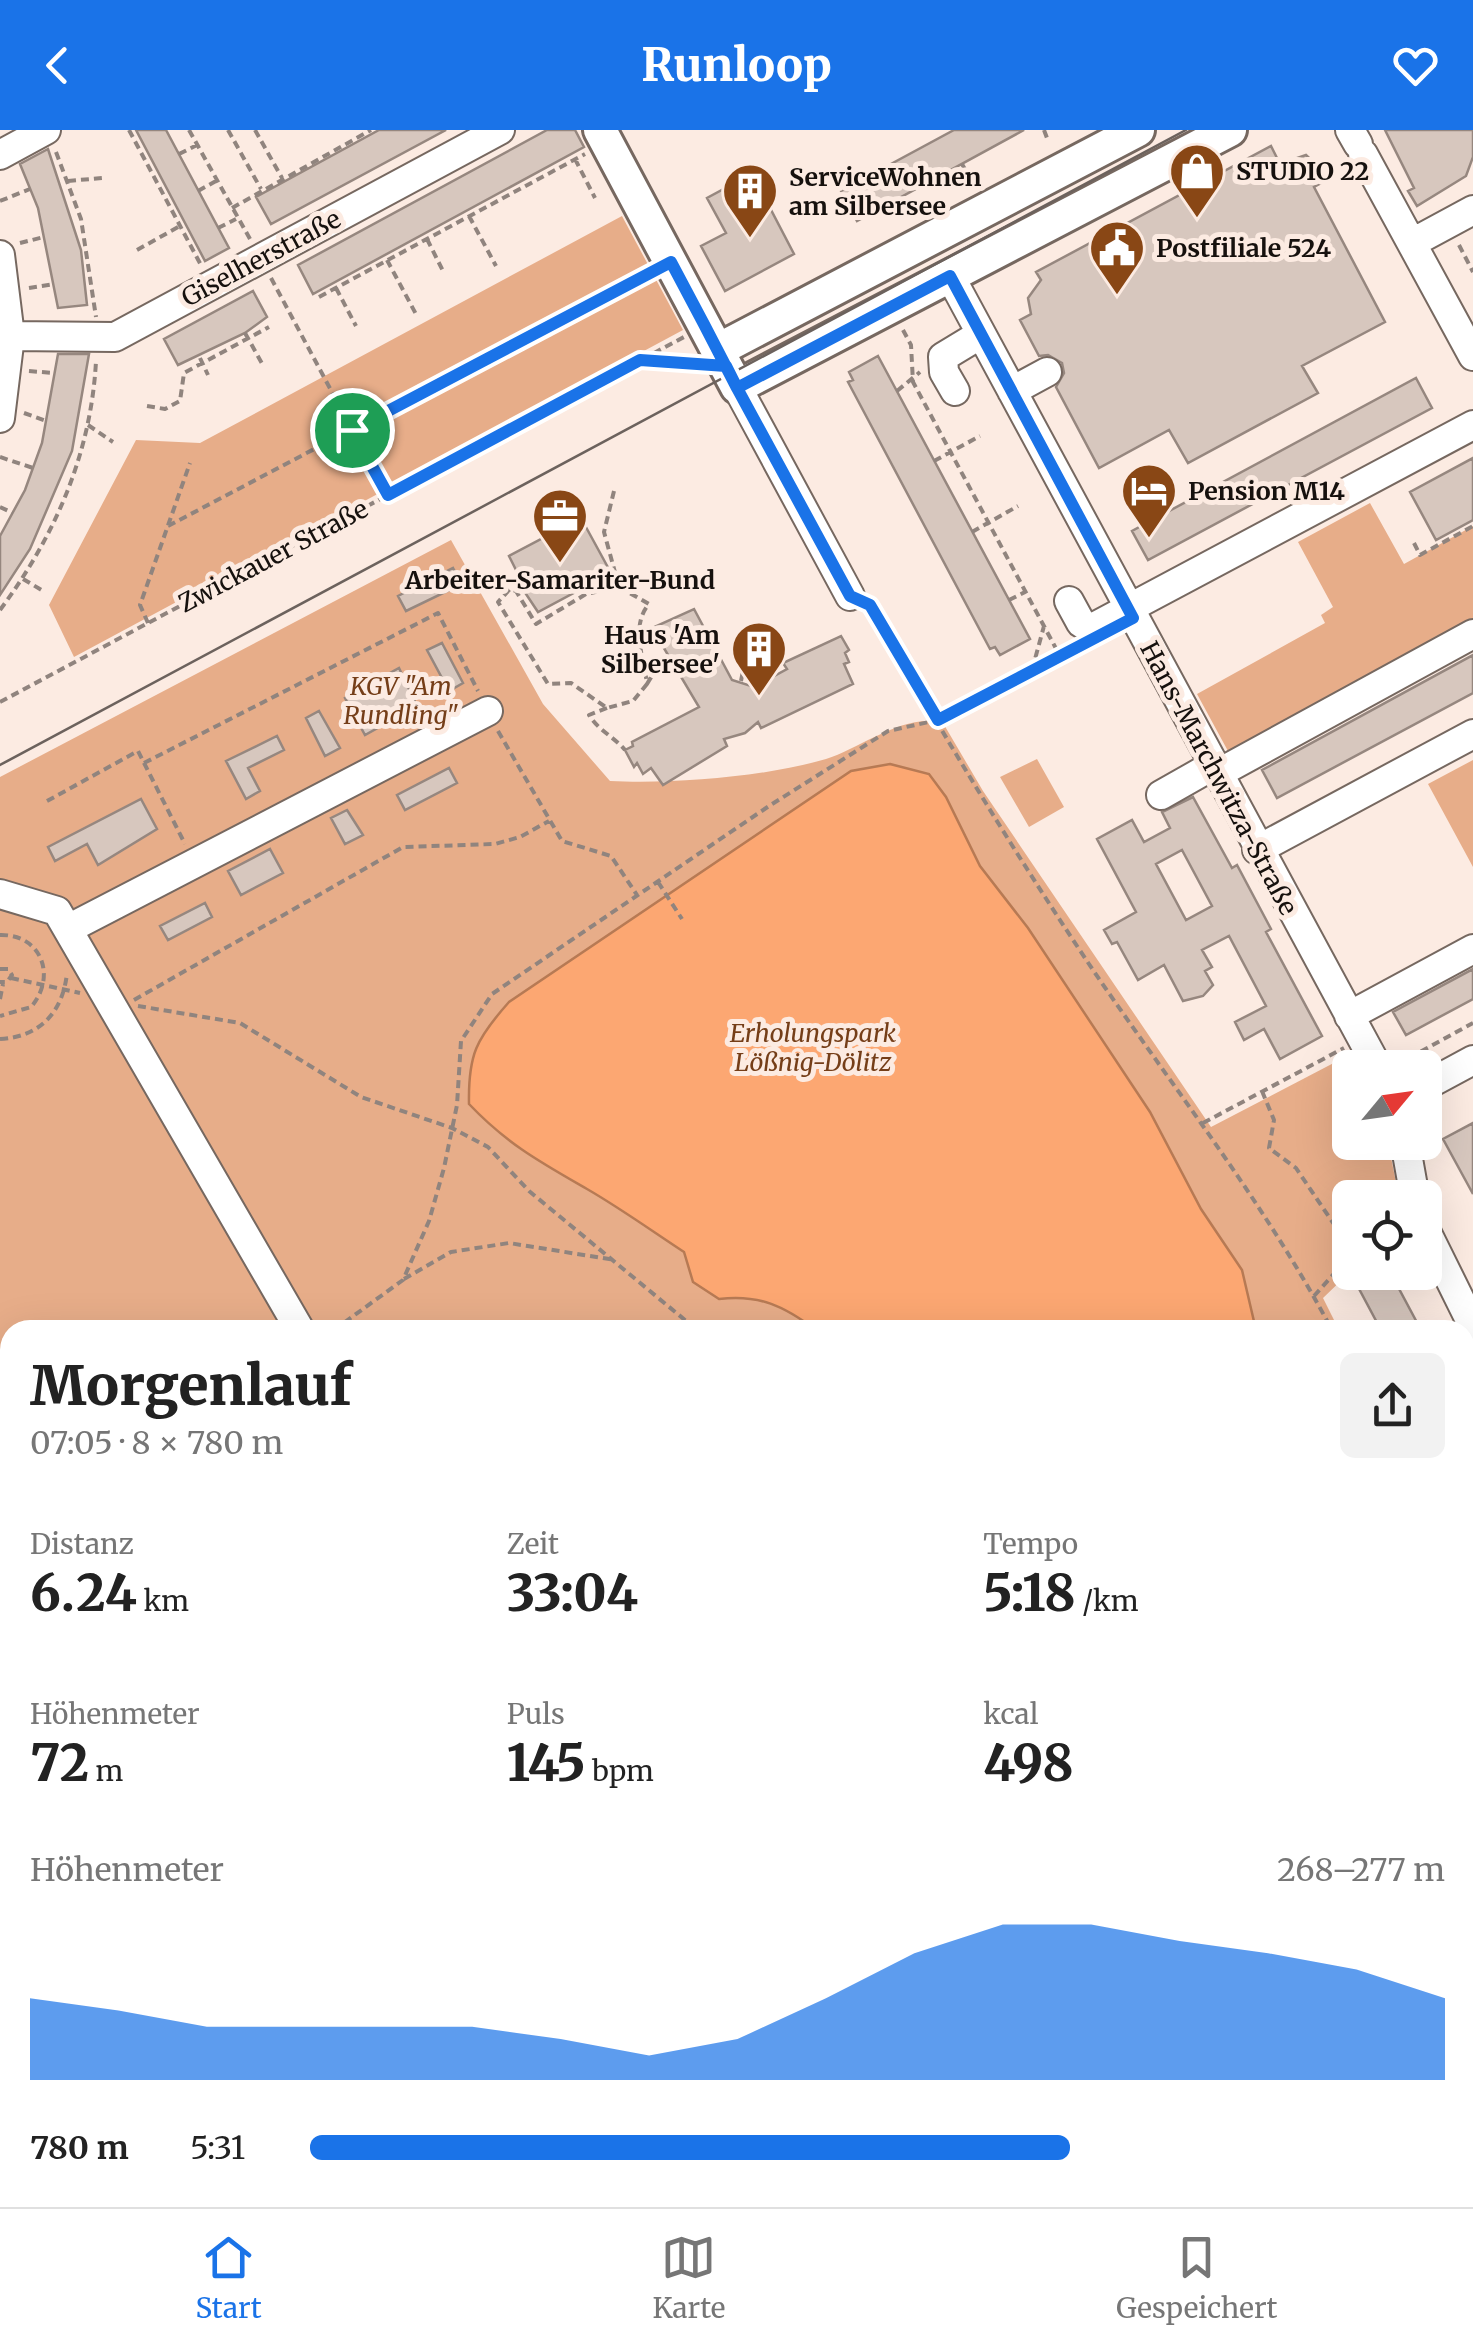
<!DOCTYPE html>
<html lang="de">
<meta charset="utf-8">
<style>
body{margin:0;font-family:Merriweather,serif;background:#f2f2f2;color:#222;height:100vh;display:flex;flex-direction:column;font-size:38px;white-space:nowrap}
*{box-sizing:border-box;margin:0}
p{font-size:32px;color:#767676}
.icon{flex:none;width:55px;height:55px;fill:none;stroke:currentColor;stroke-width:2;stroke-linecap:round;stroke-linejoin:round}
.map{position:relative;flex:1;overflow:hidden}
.panel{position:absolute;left:0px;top:1190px;width:1475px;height:888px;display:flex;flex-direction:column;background:#fff;border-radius:30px 30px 0 0;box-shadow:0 10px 40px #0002}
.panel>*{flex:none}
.needle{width:65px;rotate:61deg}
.buttons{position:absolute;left:1332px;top:920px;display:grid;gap:20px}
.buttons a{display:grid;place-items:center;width:110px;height:110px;border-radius:15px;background:#fff;box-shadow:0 10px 40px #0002;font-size:50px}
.pin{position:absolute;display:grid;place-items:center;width:85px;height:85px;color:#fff;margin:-42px;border:5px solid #fff;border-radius:50%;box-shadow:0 2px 10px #0007}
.round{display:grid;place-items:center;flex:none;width:105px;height:105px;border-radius:15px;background:#f2f2f2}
.headline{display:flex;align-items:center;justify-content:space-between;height:170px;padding:0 30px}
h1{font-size:55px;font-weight:800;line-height:75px}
.metrics{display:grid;grid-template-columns:repeat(3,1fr);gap:15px;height:170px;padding:10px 30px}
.metrics div{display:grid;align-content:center}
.metrics b{font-size:50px;font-weight:800}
.metrics small{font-size:28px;font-weight:400}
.metrics p{font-size:28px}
.chart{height:280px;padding:20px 30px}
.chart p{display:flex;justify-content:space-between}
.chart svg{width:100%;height:180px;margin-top:10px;fill:#1a73e8;opacity:.7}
ul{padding:0 30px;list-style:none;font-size:32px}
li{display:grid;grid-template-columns:160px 120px 1fr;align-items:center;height:75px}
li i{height:25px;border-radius:12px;background:#1a73e8}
header{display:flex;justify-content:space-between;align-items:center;height:130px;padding:0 30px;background:#1a73e8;color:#fff;font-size:45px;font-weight:800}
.tabs{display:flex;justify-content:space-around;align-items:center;height:140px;border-top:2px solid #e0e0e0;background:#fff;font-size:28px;color:#767676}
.tabs a{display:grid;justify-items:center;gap:5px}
.tabs .selected{color:#1a73e8}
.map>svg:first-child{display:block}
</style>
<header><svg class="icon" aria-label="back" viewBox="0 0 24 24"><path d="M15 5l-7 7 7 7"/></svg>Runloop<svg class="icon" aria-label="heart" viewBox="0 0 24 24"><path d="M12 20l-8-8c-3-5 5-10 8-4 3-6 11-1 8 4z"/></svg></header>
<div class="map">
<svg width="1473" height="2077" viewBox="0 0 1473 2077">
<rect width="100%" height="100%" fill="#fcebe2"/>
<path fill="#e7ad89" d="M622,86L683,200L74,527L49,475L136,310L200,313Z
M1370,373L1404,434L1473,396V504L1235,634L1197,564L1325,493L1321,485L1333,477L1298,412Z
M451,410L543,574L610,651C674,654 765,647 826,629C861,618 905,582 943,593L983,661L1211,997L1349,925L1356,937L1350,938V1012L1388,1013L1399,1067L1350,1068V1142L1323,1168L1339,1200H10V2068H1465V1450L1473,1466V2077H0V647Z
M1037,629L1064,677L1029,697L1000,647Z
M1473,630V737L1428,654Z"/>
<path fill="#fca772" stroke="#b77a54" stroke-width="2.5" d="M890,634L929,644L946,667L980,736L1028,798L1150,982L1201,1079L1242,1140L1256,1200H816C784,1176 759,1164 719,1169L693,1152L684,1122C652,1101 620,1078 587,1059C540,1032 507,1014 469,974C468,925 476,909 509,872L851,641Z"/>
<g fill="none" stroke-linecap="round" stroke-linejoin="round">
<path stroke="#b77a54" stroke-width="6" d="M8,1569L10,1567
M1465,1793L1473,1803
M0,1932L10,1950
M75,2068L80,2077
M1196,2077L1199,2068"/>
</g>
<path fill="#d7c7be" stroke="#96877f" stroke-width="2.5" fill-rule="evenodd" d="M136,0H166L229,118L205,131Z
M379,0H446L271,94L256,67Z
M547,0H575L584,17L313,164L298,135Z
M954,0H1024L857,91L841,61Z
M1385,0H1473V27L1466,46L1417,76L1408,61L1414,58Z
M1271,16L1280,34L1306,25L1326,44L1325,51L1314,57L1385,192L1302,236L1318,263L1188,333L1169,300L1099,338L1056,257L1064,243L1062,233L1048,225L1039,226L1020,190L1031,184L1028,168L1041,150L1036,142Z
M48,19L81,120L87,175L58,178L38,78L20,34Z
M733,54L751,88L770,78L794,124L725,161L701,116L726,103L707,68Z
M253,161L267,187L245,203L178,235L164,209Z
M58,224H89L72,321L30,419L0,465V406L25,360L42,313Z
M878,226L1030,509L1000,525L995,517L990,519L848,252L853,250L849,242Z
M1416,248L1432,278L1148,430L1132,401Z
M1473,328V390L1436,410L1410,362Z
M581,388L611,443L538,482L514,446L518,444L509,426Z
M453,438L462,454L406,481L398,466Z
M694,479L732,550L754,557L787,539L783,533L841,506L849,520L845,523L849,532L844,534L853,554L761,598L758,592L745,603L724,609L727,616L663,655L651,638L643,644L637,633L634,637L625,620L633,616L632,612L699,577L652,498Z
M442,513L463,553L449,561L427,520Z
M1473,525V563L1277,668L1262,640Z
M399,538L417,576L365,605L345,568Z
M319,581L340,618L325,626L306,588Z
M277,606L284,620L248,638L260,661L246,669L226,631Z
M449,638L457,653L405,680L397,665Z
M1193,667L1232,738L1237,735L1271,799L1266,802L1322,906L1280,929L1264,899L1244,910L1235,892L1266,876L1229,806L1202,820L1212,837L1205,841L1213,855L1203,866L1183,871L1164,835L1138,850L1117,812L1112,814L1104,800L1136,782L1097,709L1132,690L1144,712L1170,698L1162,682ZM1182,720L1212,776L1186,790L1156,734Z
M141,669L157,699L98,735L87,714L55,731L48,717Z
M347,680L363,705L345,714L331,688Z
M270,719L283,743L241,765L228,741Z
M205,773L212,787L168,810L160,796Z
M1473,839V869L1406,905L1393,882Z
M1473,993V1064L1443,1009Z
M1381,1142H1390L1421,1200H1381L1357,1155Z"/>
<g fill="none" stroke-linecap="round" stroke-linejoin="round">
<g stroke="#766860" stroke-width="32">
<path id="minor" d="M1350,0L1358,14
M1363,24L1473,226
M0,25L46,0
M1412,113L1473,80
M0,125L10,206L0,288
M950,146L1378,938
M10,206L115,207L500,0
M737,257L850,466
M955,261L944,242L943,227L981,204
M1012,261L1047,242
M1069,471L1081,493L1092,498L1473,295
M1217,644L1473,504
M1161,665L1212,636
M1257,720L1473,604
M0,764L57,781L300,1200
M68,799L488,581
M1349,886L1473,819
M1425,956L1473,930
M1405,1012L1415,1068
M1425,1099L1473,1196"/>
</g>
<g stroke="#766860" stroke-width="38">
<path id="major" d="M600,0L737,257L1230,0
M718,220L1138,0"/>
</g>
<path stroke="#90847e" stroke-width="4" stroke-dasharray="8 5" stroke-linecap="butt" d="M129,0L202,137
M189,0L250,109
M228,0L261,59
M255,0L282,48
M1044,0L1047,8
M56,22L81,89L96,187
M179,24L197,15
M575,29L595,68
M962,34L971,50
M68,51L102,48
M198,61L216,51
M0,71L30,59
M232,78L371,0
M469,86L496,136
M218,98L236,89
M427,109L444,143
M20,113L44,107
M1459,115L1473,142
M137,120L180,96
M387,130L417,186
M271,148L387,365
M29,158L54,154
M336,158L356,196
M319,167L585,24
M903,200L911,215L913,252L1060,526
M245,203L264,237
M200,228L208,245
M645,231L695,234
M29,241L54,243
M897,261L920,242
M147,276L165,279L180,271L184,243L269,197
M24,283L46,291
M88,295L113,312
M353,300L649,143
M0,327L33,338
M934,331L980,306
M614,361L604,402L619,457
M0,377L13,383
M168,396L339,306
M972,402L1018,376
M1414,413L1420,425L1473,396
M23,449L45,462
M619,457L649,474C630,496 644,528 647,554L633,571L607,578L571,553L548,554L498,472L510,459L516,461L536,494L586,464Z
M1009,470L1025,462
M871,477C940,601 1014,722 1093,840C1174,959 1264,1072 1332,1200
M0,480C55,406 91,324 96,231
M148,493L140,475L190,333
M1032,540L1044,496
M741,551L747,521
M647,554L656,539L675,531
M0,572L684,207
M607,578L589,585C598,600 613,606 625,620
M498,601L562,711L611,726L637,765
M144,633L438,483L478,561
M47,671L138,621L185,714
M658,752L682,789
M0,805C42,804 57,847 31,877L0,886
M0,839H8L12,845L7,852H0
M11,848L80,863
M0,869L3,854
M134,870L403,717L495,714L520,707L549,691
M138,876L240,893L361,967L452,998L488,1017L529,1061L697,1200
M0,909C40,907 63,882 67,843
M1398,934L1473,893
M1262,961L1274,990L1269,1018L1296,1038L1350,1118
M1203,993L1344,918
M404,1149L451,1122L509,1113L615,1130
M1314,1166L1350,1126
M334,1200L403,1150L429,1091L444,1038L457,975L461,911L492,864L769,676L888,601L938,590L1079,516
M1465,1492L1473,1487
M0,1524L10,1512
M0,1570L10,1587
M1465,1604V1645
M0,1655L10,1649
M1465,1756L1473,1768
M0,1893L10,1912
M1465,1980L1473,1982
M96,2068L101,2077
M577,2068L580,2077
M829,2068L835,2077
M999,2077L1011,2068"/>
<use href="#minor" stroke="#fff" stroke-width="28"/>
<use href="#major" stroke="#fff" stroke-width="32"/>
<path stroke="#6c625d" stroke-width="2.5" d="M0,635L1186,0"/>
</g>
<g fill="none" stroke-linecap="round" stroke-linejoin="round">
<g stroke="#fff" stroke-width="20">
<path id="route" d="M352,300L388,365L640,230L726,236L737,258L850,466L870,475L938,590L1133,488L950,146L737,258C715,215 693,173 671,132L352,300"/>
</g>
<use href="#route" stroke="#1a73e8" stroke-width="12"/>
</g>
<defs>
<g id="shop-pin" transform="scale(2.875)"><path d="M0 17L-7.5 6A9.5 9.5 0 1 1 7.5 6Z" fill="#894715" stroke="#fcebe2"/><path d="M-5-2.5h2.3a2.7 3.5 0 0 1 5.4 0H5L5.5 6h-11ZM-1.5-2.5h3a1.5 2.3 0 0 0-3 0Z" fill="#fff"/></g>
<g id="building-pin" transform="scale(2.875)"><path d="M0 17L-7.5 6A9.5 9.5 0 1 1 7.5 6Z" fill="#894715" stroke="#fcebe2"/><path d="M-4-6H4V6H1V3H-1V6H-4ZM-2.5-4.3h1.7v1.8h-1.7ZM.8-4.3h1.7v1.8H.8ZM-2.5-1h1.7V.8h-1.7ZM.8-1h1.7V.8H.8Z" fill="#fff"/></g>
<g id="civic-pin" transform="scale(2.875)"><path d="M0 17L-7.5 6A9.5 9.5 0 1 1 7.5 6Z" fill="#894715" stroke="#fcebe2"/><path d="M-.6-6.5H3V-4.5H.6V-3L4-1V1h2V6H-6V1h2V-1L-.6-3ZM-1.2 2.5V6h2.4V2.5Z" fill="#fff"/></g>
<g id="hotel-pin" transform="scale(2.875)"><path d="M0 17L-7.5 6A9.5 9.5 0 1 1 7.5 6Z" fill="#894715" stroke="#fcebe2"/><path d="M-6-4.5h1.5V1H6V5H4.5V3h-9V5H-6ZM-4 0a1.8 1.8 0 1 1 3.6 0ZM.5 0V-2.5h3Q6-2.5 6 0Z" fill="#fff"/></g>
<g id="office-pin" transform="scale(2.875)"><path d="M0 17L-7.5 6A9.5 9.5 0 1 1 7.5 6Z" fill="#894715" stroke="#fcebe2"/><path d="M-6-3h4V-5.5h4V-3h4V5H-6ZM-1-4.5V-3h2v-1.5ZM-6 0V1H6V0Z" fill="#fff"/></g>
</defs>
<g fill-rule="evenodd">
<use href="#shop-pin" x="1197" y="41"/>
<use href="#building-pin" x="750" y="61"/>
<use href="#civic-pin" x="1117" y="118"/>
<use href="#hotel-pin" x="1149" y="361"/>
<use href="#office-pin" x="560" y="386"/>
<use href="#building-pin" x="759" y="519"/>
</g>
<g text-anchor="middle" stroke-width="10" stroke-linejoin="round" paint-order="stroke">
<g font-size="25" font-weight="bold" fill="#16110e" stroke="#fcebe2" text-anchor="start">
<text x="1236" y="50">STUDIO 22</text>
<text x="789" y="56">ServiceWohnen<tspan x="789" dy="29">am Silbersee</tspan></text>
<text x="1156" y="127">Postfiliale 524</text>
<text x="1188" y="370">Pension M14</text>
<text x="560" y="459" text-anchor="middle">Arbeiter-Samariter-Bund</text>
<text x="720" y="514" text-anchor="end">Haus 'Am<tspan x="720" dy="29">Silbersee'</tspan></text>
</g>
<g font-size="25" fill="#16110e" stroke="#fcebe2">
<text transform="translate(261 128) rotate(-28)" y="9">Giselherstraße</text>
<text transform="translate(273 426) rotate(-28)" y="9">Zwickauer Straße</text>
<text transform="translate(1219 648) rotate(62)" y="9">Hans-Marchwitza-Straße</text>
</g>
<g font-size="25" font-style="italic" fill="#753e18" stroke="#fcebe2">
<text x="401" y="565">KGV "Am<tspan x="401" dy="29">Rundling"</tspan></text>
<text x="813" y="912">Erholungspark<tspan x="813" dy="29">Lößnig-Dölitz</tspan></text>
</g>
</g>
</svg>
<div class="buttons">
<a><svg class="needle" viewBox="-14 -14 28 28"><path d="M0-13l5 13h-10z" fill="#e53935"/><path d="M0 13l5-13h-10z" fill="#767676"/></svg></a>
<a><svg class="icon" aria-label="locate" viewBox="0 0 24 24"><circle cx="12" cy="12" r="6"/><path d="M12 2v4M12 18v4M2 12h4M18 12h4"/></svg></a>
</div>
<div class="pin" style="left:352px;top:300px;background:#1e9e55"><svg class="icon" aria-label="arrive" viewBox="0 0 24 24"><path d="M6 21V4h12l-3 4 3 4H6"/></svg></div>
<section class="panel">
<div class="headline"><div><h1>Morgenlauf</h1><p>07:05 · 8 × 780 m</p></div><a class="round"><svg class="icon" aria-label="share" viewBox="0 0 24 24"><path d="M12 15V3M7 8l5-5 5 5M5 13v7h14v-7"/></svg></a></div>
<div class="metrics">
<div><p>Distanz</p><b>6.24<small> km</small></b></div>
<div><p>Zeit</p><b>33:04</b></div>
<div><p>Tempo</p><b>5:18<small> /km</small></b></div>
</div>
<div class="metrics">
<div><p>Höhenmeter</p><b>72<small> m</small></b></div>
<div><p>Puls</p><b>145<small> bpm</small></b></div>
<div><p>kcal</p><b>498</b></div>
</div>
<div class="chart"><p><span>Höhenmeter</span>268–277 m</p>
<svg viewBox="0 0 160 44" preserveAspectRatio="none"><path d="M0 44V24L10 27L20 31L30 31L40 31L50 31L60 34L70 38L80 34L90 24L100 13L110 6L120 6L130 10L140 13L150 17L160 24V44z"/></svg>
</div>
<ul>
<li><b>780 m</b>5:31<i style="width:67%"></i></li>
</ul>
</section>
</div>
<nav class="tabs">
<a class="selected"><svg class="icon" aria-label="home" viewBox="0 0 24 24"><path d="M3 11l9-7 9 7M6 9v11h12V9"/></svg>Start</a>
<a><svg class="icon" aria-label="map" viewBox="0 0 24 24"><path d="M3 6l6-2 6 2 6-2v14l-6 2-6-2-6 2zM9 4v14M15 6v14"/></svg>Karte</a>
<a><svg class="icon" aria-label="saved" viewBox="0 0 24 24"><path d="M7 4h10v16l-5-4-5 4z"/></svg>Gespeichert</a>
</nav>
